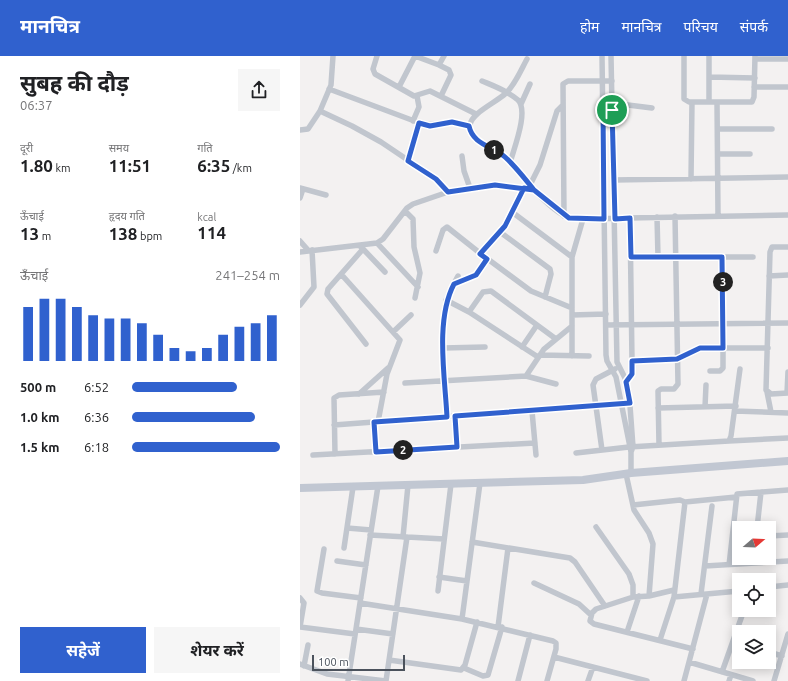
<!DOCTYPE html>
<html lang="hi">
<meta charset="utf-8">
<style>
body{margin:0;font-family:Ubuntu,"Noto Sans Devanagari",sans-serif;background:#f6f6f6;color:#202124;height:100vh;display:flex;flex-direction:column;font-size:15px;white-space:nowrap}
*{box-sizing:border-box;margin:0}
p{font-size:13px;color:#757577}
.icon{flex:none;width:22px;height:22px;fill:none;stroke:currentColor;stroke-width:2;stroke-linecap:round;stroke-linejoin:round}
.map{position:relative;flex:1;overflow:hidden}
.details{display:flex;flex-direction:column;background:#fff;width:300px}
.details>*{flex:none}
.needle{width:26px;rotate:71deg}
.fabs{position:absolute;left:432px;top:465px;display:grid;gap:8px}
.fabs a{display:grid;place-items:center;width:44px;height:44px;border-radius:0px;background:#fff;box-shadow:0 2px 10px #0003;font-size:20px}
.scale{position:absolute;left:12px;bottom:10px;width:93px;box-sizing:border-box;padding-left:4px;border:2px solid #4b525c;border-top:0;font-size:11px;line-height:14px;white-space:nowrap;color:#4b525c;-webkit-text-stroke:3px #fff;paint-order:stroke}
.pin{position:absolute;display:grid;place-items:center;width:34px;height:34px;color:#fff;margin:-17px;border:2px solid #fff;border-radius:50%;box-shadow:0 1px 4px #0007}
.km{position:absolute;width:20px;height:20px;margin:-10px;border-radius:50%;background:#222;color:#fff;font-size:11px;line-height:20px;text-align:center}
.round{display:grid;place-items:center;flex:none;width:42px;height:42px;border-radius:0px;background:#f6f6f6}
.overview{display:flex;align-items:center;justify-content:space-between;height:68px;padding:0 20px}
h1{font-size:22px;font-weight:700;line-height:30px}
.metrics{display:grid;grid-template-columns:repeat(3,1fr);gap:6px;height:68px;padding:4px 20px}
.metrics div{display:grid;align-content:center}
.metrics b{font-size:17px;font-weight:700}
.metrics small{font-size:11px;font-weight:400}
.metrics p{font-size:11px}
.chart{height:112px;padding:8px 20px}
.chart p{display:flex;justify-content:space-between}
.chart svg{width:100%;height:72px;margin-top:4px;stroke:#3061ce;stroke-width:6}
.action{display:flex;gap:8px;margin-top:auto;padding:8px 20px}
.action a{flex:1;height:46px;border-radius:0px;background:#3061ce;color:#fff;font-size:16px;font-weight:700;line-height:46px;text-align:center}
.action a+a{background:#f6f6f6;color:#202124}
ul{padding:0 20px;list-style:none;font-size:13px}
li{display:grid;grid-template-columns:64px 48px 1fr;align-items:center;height:30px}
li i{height:10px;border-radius:5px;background:#3061ce}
header{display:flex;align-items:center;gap:24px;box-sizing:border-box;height:56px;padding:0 20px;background:#3061ce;color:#fff}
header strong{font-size:19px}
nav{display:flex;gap:22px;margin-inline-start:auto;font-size:14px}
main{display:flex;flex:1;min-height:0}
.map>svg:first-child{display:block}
</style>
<header>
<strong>मानचित्र</strong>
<nav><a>होम</a><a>मानचित्र</a><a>परिचय</a><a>संपर्क</a></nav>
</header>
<main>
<section class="details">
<div class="overview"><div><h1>सुबह की दौड़</h1><p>06:37</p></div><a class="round"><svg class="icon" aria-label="share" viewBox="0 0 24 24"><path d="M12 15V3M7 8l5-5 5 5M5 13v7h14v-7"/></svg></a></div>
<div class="metrics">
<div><p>दूरी</p><b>1.80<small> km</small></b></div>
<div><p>समय</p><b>11:51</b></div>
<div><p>गति</p><b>6:35<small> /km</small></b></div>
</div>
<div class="metrics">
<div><p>ऊँचाई</p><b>13<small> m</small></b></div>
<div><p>हृदय गति</p><b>138<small> bpm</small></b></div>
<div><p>kcal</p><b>114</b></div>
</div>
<div class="chart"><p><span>ऊँचाई</span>241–254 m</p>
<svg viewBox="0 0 160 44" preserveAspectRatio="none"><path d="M5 44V11M15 44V6M25 44V6M35 44V11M45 44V16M55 44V18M65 44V18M75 44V21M85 44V28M95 44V36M105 44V38M115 44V36M125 44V28M135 44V23M145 44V21M155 44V16"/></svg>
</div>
<ul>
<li><b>500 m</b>6:52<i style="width:71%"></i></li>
<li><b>1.0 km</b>6:36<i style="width:83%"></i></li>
<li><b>1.5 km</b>6:18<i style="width:100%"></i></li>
</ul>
<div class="action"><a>सहेजें</a><a>शेयर करें</a></div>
</section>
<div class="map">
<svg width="488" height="625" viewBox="0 0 488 625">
<rect width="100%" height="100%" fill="#f3f1f1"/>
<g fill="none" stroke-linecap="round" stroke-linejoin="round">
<path stroke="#c1c6ce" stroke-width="5.5" d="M77,0L73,13L75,18L114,40L130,35L176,58
M302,0L306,299L307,305L316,321L331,396L333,391L329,336L325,322L317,306L311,0
M384,0V43L389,46H409
M409,0V46H417L418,159
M227,3C221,14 215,29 206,37C197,46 171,57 170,69C167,87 197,92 206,102C222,119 252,160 274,163L488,159
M455,3H488
M409,21L455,22
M182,25C194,30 208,35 218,44C229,55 214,92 210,107
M99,31L115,0L139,9
M454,31H488
M29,33L125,69L152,66L169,70
M141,40L151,19L149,14L139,9L144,0
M417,46H452L454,41L455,0
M312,47L352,52
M221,48L230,28
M20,55L31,29L33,0
M113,65L119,51L117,40
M418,73H472
M0,74L8,73L20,55L52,70L81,86L136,123L148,136
M418,98H450
M162,100L164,115L170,132
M108,105L119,67
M391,123L392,46
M314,124L488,121
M230,129L240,109L257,55L263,49
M0,132L26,139
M0,142L3,133
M105,155L113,163L114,191L120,217L115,242
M212,156L272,201
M264,160L263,28L268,25H312
M357,161L358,201
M200,176L250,213L251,218L245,241
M0,185L8,194
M77,187L118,231
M60,190L63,193L28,233L27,238L66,288
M488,191H472L470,196L466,334L471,338L488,337
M63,193L85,216
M136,195L143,174L147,171L181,198L205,170L224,132
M0,196L77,187L83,183L107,152L113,148L148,136L187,129L234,134
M181,198L231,235L272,252
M331,201H453
M41,218L100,284L87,318L78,366
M469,220L488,219
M154,228L176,219L187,203
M146,244L169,256L238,301
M0,249L14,231L12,194
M169,256L183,236L191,235L256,283
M272,259L306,258
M306,269L488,267
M93,276L111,259
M222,291L237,269
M143,292L185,291
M240,299L289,300
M272,300V201L283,163
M332,305L377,303L400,292H468
M410,315H420L423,312V201
M226,320L256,328
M326,326L332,318V305L330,162
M105,327L226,320L244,293L272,270
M467,336L471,356
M487,337L488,316
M59,338L88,312
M405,351L406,329
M358,352L436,350
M232,355L236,399
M435,355L488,357
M155,360L157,391
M147,361C145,328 138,274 147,243C149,235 154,228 158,220
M74,367L76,396
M34,369L326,347
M429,385L488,382
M359,389L358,335L361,333H374L378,328L375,160
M302,394L293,329L296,323L315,313
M331,396V417
M276,397L329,391L429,385L431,380L440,313
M35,398L34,342L39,339L84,336
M13,399L235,387
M326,418L334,454L349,477L353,488L349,540L333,541L296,553L292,557L290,565L294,568L393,593
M385,446L436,441
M333,449L380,444L385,446L374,541L439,535
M296,471L329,518L333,529V541
M47,472L71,474
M457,472L461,436
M70,479L144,483
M469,480L488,479
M103,481L108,429
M432,483L437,438L488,434
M172,486L270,502L275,506L305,550
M44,492L53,431
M24,493L17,535L22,537L61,542
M37,505L66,509
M429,509L432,483H439
M405,510L488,505
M139,521L167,525
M234,527L279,548L291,559
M469,531L488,529
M138,535L151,428
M401,538L412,450
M349,540L374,534
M0,542L4,547L0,571
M60,547L162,563L253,585L256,587V593L247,625
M162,563L180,427
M0,571L55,578
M198,571L208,492
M56,573L93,578
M327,576L339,540
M360,584L374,541
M469,596L482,600
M254,601L347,625
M89,604L161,614L165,609L177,566
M389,606L453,625
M0,608L27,618L86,625
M4,610L8,589
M164,612L183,620L188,619L202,571
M422,616L444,554
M48,625L78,430
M86,625L107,481
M218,625L230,579
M288,625L293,611
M384,625L407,538
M429,625L431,619
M474,625L488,578"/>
<path stroke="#c1c7d2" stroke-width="8" d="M0,432L283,424L331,417L488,405"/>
</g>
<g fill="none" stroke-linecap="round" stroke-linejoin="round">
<g stroke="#fff" stroke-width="8">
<path id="route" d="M312,54H303L304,163L269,162L234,134L195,129L148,136L136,123L108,105L119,67L130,70L152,66L169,70C173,89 193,90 205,101C216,111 225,123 234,134L224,132L205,170L180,198L187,203L176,219L154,228C135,264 145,321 147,361L74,366L76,396L157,391L155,360L330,347L326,326L332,318V305L377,303L400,292H423L422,201H331L330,162L315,163L312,54"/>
</g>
<use href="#route" stroke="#3061ce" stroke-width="5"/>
</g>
</svg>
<div class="fabs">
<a><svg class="needle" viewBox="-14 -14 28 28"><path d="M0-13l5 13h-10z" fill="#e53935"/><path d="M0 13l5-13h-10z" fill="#757577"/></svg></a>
<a><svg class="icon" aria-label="locate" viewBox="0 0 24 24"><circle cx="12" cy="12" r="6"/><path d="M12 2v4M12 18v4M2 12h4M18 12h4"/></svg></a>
<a><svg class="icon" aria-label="layers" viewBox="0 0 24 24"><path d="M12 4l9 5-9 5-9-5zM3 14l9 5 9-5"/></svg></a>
</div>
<div class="scale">100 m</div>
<div class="pin" style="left:312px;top:54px;background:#1e9e55"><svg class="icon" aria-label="arrive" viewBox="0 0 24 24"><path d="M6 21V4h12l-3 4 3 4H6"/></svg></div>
<b class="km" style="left:194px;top:94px">1</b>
<b class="km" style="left:103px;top:394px">2</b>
<b class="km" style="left:423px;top:226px">3</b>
</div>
</main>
